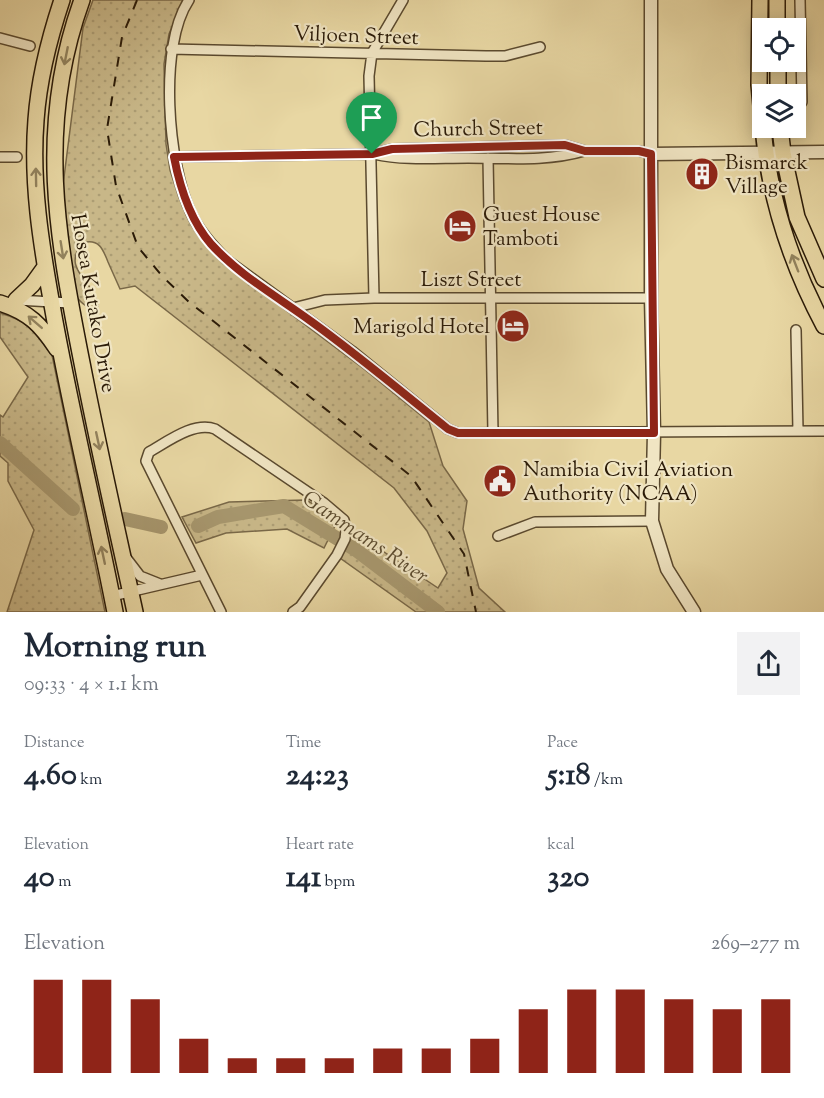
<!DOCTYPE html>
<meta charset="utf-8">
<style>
body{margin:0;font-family:"Sorts Mill Goudy",serif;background:#f2f2f3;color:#1f2937;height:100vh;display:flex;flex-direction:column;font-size:22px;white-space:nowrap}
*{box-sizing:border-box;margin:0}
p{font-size:20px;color:#747a83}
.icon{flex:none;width:33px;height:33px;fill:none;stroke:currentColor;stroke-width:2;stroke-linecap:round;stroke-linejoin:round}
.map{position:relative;height:612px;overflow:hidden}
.details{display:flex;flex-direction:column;background:#fff;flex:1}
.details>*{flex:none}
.fabs{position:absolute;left:752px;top:18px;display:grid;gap:12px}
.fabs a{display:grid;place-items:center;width:54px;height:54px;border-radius:0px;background:#fff;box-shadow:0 3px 15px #0003;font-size:30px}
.pin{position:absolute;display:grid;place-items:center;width:51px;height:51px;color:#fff;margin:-62px -26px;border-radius:50% 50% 50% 0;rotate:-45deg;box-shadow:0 0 6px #0007}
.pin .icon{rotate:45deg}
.round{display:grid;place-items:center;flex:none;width:63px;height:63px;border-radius:0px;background:#f2f2f3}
.head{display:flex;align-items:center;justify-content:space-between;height:102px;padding:0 24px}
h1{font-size:33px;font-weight:700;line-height:45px}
.figures{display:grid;grid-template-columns:repeat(3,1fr);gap:9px;height:102px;padding:6px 24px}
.figures div{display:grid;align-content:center}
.figures b{font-size:30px;font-weight:700}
.figures small{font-size:16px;font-weight:400}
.figures p{font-size:16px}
.chart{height:168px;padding:12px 24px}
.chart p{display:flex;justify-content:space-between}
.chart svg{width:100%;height:108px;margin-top:6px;stroke:#8f2418;stroke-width:6}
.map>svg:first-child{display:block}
</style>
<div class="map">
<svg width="824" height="612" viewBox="0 0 824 612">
<defs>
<pattern id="grass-dots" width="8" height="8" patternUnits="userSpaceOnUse" patternTransform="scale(1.5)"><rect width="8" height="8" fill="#c8b788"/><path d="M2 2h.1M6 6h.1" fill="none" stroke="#ac9d74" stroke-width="1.8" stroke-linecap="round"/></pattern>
</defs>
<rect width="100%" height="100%" fill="#e8d7a3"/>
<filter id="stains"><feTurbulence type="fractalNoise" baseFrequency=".00333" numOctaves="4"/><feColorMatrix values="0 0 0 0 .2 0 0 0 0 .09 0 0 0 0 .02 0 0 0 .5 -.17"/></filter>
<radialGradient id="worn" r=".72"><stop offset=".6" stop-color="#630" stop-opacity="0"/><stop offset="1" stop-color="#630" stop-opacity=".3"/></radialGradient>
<path fill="url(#grass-dots)" stroke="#796848" stroke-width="1.5" d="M93,0H184L169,34L164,64L166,144L170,170L179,198L194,228L227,266L364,369L429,422L443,466L467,501L463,529L479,588L505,612H416L340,558L347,545L351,530L438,588L447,573L427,531L394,488L135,286L120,289C116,280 112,271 108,262C103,249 99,238 82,243C61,271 94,279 98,306C88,310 81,303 75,295L63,204V185L83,28Z
M0,313C30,322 34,331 52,355L105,612H7L34,530L8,481V463L0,456V415L3,417L28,377L0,337Z
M306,500L317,506L337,522L324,548L287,529L226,533L196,543L182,517L229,502Z"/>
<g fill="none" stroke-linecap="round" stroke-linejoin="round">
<path stroke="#a7976e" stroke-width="14" d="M0,443L73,509
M125,519L161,527
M198,526L218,517L284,506L356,550L438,612"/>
<g stroke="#5a492e" stroke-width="12">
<path id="minor" d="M189,0C158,46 168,164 191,213C199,231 213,246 227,260L352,351L448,429L458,433L824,431
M800,0L802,102
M0,38L30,46
M171,49L486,56H505L540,47
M374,154C405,161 436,158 468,158C506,158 547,162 584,151
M0,157H17
M174,157L372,154L392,149L565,145L585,151H639L651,154
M488,158L493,433
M374,298L369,76L372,53L403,0
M17,300L70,303
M293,308L325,300L374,298H651
M796,330L798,431
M498,536L535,522L652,521
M127,559L140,576L160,584
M112,596L202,575
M221,612L146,461L149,452C167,442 194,421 215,429L324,503L344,520L346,530L345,539L337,555L300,607L293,612"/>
</g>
<g stroke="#5a492e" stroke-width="15">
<path id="tertiary" d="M651,0V298L654,433L652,521L667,569L694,612
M651,154L824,152"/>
</g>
<g stroke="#2a1a07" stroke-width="18">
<path id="primary" d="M62,0C49,39 39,78 36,120C31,182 41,244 52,305C70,408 95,509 115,612
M82,0C36,127 57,236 82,363C98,446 117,529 135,612
M760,0L759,85L762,116
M777,0V28
M778,62V94
M763,128C769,197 791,264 824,326
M780,128L783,153L797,217L824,279
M16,300L32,285L45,267
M0,303C29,312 41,325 57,349"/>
</g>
<use href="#minor" stroke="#f0e5c3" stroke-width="9"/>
<use href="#tertiary" stroke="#f0e5c3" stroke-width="12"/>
<use href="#primary" stroke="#e8d7a3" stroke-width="15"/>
<path stroke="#2a1a07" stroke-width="2" stroke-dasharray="10 10" stroke-linecap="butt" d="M137,0L122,37L107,129L116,186L138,247L162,276L189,302L411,476L464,554L476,612"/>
</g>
<defs><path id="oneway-shaft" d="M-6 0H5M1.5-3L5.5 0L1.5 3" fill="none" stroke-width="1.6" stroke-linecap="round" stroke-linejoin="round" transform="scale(1.5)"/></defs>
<g stroke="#92825d">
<use href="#oneway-shaft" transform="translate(66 56) rotate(101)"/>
<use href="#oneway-shaft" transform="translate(36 177) rotate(-91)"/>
<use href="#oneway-shaft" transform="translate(62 250) rotate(81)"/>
<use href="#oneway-shaft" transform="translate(795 263) rotate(-111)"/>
<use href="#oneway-shaft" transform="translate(35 322) rotate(-139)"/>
<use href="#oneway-shaft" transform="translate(98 441) rotate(78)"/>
<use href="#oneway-shaft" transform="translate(103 555) rotate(-102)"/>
</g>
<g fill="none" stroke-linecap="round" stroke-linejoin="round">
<g stroke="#fff" stroke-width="12">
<path id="route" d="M565,145L585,151H639L651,154L654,433H458L448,429C403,393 359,356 312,322C278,297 239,275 211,244C190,220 180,188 174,157L372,154L392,149Z"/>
</g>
<use href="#route" stroke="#8f2418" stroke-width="8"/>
</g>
<defs>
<g id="building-disc" transform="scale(1.725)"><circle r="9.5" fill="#8f2418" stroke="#f0e5c3"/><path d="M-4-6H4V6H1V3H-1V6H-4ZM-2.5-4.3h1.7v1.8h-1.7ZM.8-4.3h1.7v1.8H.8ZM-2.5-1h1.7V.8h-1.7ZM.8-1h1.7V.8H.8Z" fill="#fff"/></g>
<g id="hotel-disc" transform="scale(1.725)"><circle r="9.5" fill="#8f2418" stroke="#f0e5c3"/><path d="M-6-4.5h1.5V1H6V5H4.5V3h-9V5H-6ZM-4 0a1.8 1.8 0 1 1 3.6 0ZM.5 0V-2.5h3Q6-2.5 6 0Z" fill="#fff"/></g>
<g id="civic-disc" transform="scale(1.725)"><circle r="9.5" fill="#8f2418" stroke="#f0e5c3"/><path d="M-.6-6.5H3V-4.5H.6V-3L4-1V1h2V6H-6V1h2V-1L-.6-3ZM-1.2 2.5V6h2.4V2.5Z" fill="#fff"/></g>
</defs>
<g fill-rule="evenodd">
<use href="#building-disc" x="702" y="174"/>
<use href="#hotel-disc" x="460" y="226"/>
<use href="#hotel-disc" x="513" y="326"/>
<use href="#civic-disc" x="500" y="481"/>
</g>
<g text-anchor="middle" stroke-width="4.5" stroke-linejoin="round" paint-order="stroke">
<g font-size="21" fill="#2a1a07" stroke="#f0e5c3">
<text transform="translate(356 35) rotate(2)" y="7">Viljoen Street</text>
<text transform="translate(478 128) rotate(-1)" y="7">Church Street</text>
<text x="471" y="286">Liszt Street</text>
<text transform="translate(94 303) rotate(80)" y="7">Hosea Kutako Drive</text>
</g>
<g font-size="21" fill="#2a1a07" stroke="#f0e5c3" text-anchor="start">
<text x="725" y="169">Bismarck<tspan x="725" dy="24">Village</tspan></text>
<text x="483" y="221">Guest House<tspan x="483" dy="24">Tamboti</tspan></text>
<text x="490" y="333" text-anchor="end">Marigold Hotel</text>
<text x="523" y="476">Namibia Civil Aviation<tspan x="523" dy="24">Authority (NCAA)</tspan></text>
</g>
<g font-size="22" font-style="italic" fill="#5c4c30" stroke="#f0e5c3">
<text transform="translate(366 536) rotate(34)" y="8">Gammams River</text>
</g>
</g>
<rect width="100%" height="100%" filter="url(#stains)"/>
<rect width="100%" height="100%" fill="url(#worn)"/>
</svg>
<div class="fabs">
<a><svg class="icon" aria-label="locate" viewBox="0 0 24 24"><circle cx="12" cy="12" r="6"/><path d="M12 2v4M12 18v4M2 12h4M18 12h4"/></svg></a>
<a><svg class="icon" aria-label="layers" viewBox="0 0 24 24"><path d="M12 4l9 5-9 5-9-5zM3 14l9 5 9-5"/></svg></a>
</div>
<div class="pin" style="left:372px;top:154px;background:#1e9e55"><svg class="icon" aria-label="arrive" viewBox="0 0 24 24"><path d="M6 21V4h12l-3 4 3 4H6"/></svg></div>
</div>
<section class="details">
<div class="head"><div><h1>Morning run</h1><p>09:33 · 4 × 1.1 km</p></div><a class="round"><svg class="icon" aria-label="share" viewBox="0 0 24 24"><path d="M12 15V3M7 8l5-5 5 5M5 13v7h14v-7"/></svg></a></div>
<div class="figures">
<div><p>Distance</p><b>4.60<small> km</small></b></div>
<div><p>Time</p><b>24:23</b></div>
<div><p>Pace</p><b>5:18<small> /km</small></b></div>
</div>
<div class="figures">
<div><p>Elevation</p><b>40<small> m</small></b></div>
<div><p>Heart rate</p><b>141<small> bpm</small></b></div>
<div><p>kcal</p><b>320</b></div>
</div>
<div class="chart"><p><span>Elevation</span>269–277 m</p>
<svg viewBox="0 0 160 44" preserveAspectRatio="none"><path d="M5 44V6M15 44V6M25 44V14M35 44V30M45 44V38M55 44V38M65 44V38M75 44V34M85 44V34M95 44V30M105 44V18M115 44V10M125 44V10M135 44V14M145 44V18M155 44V14"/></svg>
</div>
</section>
